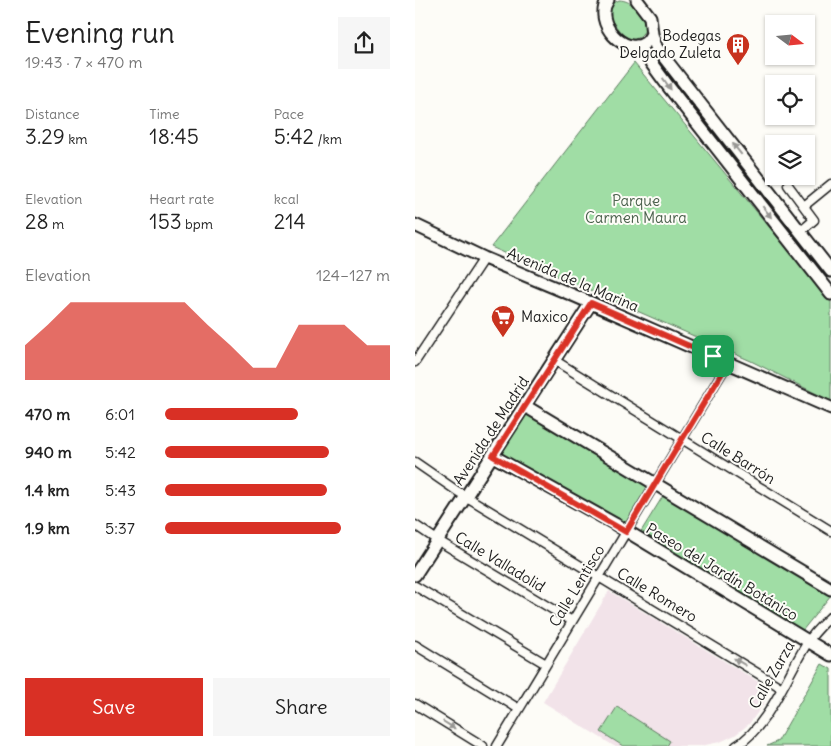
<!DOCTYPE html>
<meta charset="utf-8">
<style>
body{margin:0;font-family:Delius,sans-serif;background:#f6f6f6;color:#222;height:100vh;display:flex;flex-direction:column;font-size:19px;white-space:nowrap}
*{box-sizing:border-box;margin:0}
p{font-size:16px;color:#767676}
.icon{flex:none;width:28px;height:28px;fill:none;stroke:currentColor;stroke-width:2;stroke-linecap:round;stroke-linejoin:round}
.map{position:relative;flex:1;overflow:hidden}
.side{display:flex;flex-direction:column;background:#fff;width:415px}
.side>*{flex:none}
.needle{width:32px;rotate:106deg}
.tools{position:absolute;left:350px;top:15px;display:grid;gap:10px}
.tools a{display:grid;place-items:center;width:50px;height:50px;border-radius:0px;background:#fff;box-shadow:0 1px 4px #0004;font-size:25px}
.pin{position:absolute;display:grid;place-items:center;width:42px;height:42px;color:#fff;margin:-21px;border-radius:10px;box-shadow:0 2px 8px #0006}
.round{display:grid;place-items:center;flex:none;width:52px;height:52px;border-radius:0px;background:#f6f6f6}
.overview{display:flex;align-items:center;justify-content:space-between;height:85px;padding:0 25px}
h1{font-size:28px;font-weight:600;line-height:38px}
.figures{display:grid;grid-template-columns:repeat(3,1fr);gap:8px;height:85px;padding:5px 25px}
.figures div{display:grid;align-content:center}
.figures b{font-size:21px;font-weight:600}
.figures small{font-size:14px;font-weight:400}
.figures p{font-size:14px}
.chart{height:140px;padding:10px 25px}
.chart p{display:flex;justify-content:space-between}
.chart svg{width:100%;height:90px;margin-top:5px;fill:#d93025;opacity:.7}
.button{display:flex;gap:10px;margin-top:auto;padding:10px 25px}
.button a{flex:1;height:58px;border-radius:0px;background:#d93025;color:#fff;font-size:20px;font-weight:600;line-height:58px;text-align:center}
.button a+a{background:#f6f6f6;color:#222}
ul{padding:0 25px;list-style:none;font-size:16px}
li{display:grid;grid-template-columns:80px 60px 1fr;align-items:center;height:38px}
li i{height:12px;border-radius:6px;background:#d93025}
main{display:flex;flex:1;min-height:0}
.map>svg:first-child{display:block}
</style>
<main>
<section class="side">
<div class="overview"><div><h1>Evening run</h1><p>19:43 · 7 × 470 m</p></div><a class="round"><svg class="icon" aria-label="share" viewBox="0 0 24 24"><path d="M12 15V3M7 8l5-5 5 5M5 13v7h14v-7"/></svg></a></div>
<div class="figures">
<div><p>Distance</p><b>3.29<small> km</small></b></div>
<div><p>Time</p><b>18:45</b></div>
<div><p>Pace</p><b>5:42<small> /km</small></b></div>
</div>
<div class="figures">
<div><p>Elevation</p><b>28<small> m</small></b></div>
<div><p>Heart rate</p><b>153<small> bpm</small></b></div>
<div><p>kcal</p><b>214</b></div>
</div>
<div class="chart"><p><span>Elevation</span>124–127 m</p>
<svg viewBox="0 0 160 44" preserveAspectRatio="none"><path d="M0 44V27L10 17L20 6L30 6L40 6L50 6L60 6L70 6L80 17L90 27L100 38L110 38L120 17L130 17L140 17L150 27L160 27V44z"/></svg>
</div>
<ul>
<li><b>470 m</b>6:01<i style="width:59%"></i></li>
<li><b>940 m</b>5:42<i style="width:73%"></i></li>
<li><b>1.4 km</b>5:43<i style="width:72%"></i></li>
<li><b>1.9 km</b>5:37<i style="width:78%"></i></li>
</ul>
<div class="button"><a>Save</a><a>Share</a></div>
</section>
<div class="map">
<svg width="416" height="746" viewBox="0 0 416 746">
<rect width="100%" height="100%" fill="#fdfcf7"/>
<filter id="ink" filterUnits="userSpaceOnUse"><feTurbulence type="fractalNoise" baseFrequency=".02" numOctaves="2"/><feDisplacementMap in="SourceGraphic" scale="10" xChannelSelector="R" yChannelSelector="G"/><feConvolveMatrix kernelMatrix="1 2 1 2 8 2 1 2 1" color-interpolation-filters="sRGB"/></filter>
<g filter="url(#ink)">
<path fill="#f2e3e9" d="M194,591L355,689L348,705L334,724L320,735L305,742L285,746H199L128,702Z"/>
<path fill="#a0dda5" stroke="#5e7c60" d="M204,0C217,0 229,14 232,27C221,46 211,41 200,25C197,21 194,17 194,11C194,5 199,3 204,0Z
M219,63L416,302V401L336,361L76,247Z
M110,406L240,485L211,531L78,456Z
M248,496L416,593V595L387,631L225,533Z
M407,664L416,669V746H352L363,741Z
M202,707L255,741L252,746H208L186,732Z"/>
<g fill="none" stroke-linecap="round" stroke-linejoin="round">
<g stroke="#1c1c1c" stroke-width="11">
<path id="street" d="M373,185L399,220L386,231
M389,206L416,184
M139,360L416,531
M0,362L69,258
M0,462L42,491L367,688
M0,525L22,540L157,621
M0,586L131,664
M0,645L104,709
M0,704L68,746
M82,746L313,363
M321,746C353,728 373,672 393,642C399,632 408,624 416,616"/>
</g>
<g stroke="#1c1c1c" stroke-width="15">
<path id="secondary" d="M193,0C177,23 211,57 230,43C233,41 235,37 237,34L235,17L222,0
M237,34L241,47L416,271
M221,46L231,56L253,86L416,294
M0,225L69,258L160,296L416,408
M110,406L416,589
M78,456L200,524L416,655
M0,575L176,303"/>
</g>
<use href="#street" stroke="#fdfcf7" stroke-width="8"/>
<use href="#secondary" stroke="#fdfcf7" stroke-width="11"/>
</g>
<defs><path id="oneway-solid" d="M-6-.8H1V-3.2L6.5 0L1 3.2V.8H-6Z" transform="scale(1.25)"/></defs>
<g fill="#989794">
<use href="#oneway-solid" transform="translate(252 84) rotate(55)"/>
<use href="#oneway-solid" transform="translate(322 149) rotate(-128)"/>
<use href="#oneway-solid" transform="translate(352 212) rotate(52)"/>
<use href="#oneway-solid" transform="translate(325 662) rotate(-149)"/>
<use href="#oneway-solid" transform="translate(34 725) rotate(32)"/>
</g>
</g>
<g fill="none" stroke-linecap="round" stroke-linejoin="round" filter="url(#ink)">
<g stroke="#fff" stroke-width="10">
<path id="route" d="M176,303L313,363L211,532L78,456Z"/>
</g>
<use href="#route" stroke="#d93025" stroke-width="6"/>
</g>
<defs>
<g id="building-pin" transform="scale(1.25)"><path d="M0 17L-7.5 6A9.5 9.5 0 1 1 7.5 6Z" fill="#c8321e" stroke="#fdfcf7"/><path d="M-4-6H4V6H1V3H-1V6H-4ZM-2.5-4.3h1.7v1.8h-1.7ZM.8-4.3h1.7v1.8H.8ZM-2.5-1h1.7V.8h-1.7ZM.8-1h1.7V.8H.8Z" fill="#fff"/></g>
<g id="supermarket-pin" transform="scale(1.25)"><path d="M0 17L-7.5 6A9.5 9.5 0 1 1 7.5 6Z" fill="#c8321e" stroke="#fdfcf7"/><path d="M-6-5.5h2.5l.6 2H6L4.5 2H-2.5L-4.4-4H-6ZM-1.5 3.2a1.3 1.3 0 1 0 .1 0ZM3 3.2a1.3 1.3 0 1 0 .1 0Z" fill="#fff"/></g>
</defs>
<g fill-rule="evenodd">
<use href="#building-pin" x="323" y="45"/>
<use href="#supermarket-pin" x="88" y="317"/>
</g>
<g text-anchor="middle" stroke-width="4" stroke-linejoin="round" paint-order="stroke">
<g font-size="15" fill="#1c1c1c" stroke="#fdfcf7" text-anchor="end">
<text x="306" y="41">Bodegas<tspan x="306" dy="17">Delgado Zuleta</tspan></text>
<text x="106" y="322" text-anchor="start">Maxico</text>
</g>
<g font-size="15" fill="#4a604c" stroke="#fdfcf7">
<text x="221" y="206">Parque<tspan x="221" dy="17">Carmen Maura</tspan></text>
</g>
<g font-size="15" fill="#1c1c1c" stroke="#fdfcf7">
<text transform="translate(158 280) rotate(23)" y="5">Avenida de la Marina</text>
<text transform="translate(76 431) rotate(-57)" y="5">Avenida de Madrid</text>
<text transform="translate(323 458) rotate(32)" y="5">Calle Barrón</text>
<text transform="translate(85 562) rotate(31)" y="5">Calle Valladolid</text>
<text transform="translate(307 572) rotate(31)" y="5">Paseo del Jardín Botánico</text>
<text transform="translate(162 586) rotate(-59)" y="5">Calle Lentisco</text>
<text transform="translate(242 595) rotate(31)" y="5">Calle Romero</text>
<text transform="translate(357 675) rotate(-60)" y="5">Calle Zarza</text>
</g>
</g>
</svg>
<div class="tools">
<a><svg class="needle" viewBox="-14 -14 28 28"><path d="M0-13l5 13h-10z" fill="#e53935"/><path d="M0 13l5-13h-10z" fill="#767676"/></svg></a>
<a><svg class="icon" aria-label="locate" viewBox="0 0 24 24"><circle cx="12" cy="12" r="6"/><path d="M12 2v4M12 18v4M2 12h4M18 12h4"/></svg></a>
<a><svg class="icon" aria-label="layers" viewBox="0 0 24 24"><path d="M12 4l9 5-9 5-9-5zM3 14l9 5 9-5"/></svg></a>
</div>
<div class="pin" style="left:298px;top:356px;background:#1e9e55"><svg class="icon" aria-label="arrive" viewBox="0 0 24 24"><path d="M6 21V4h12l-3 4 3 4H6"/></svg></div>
</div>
</main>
